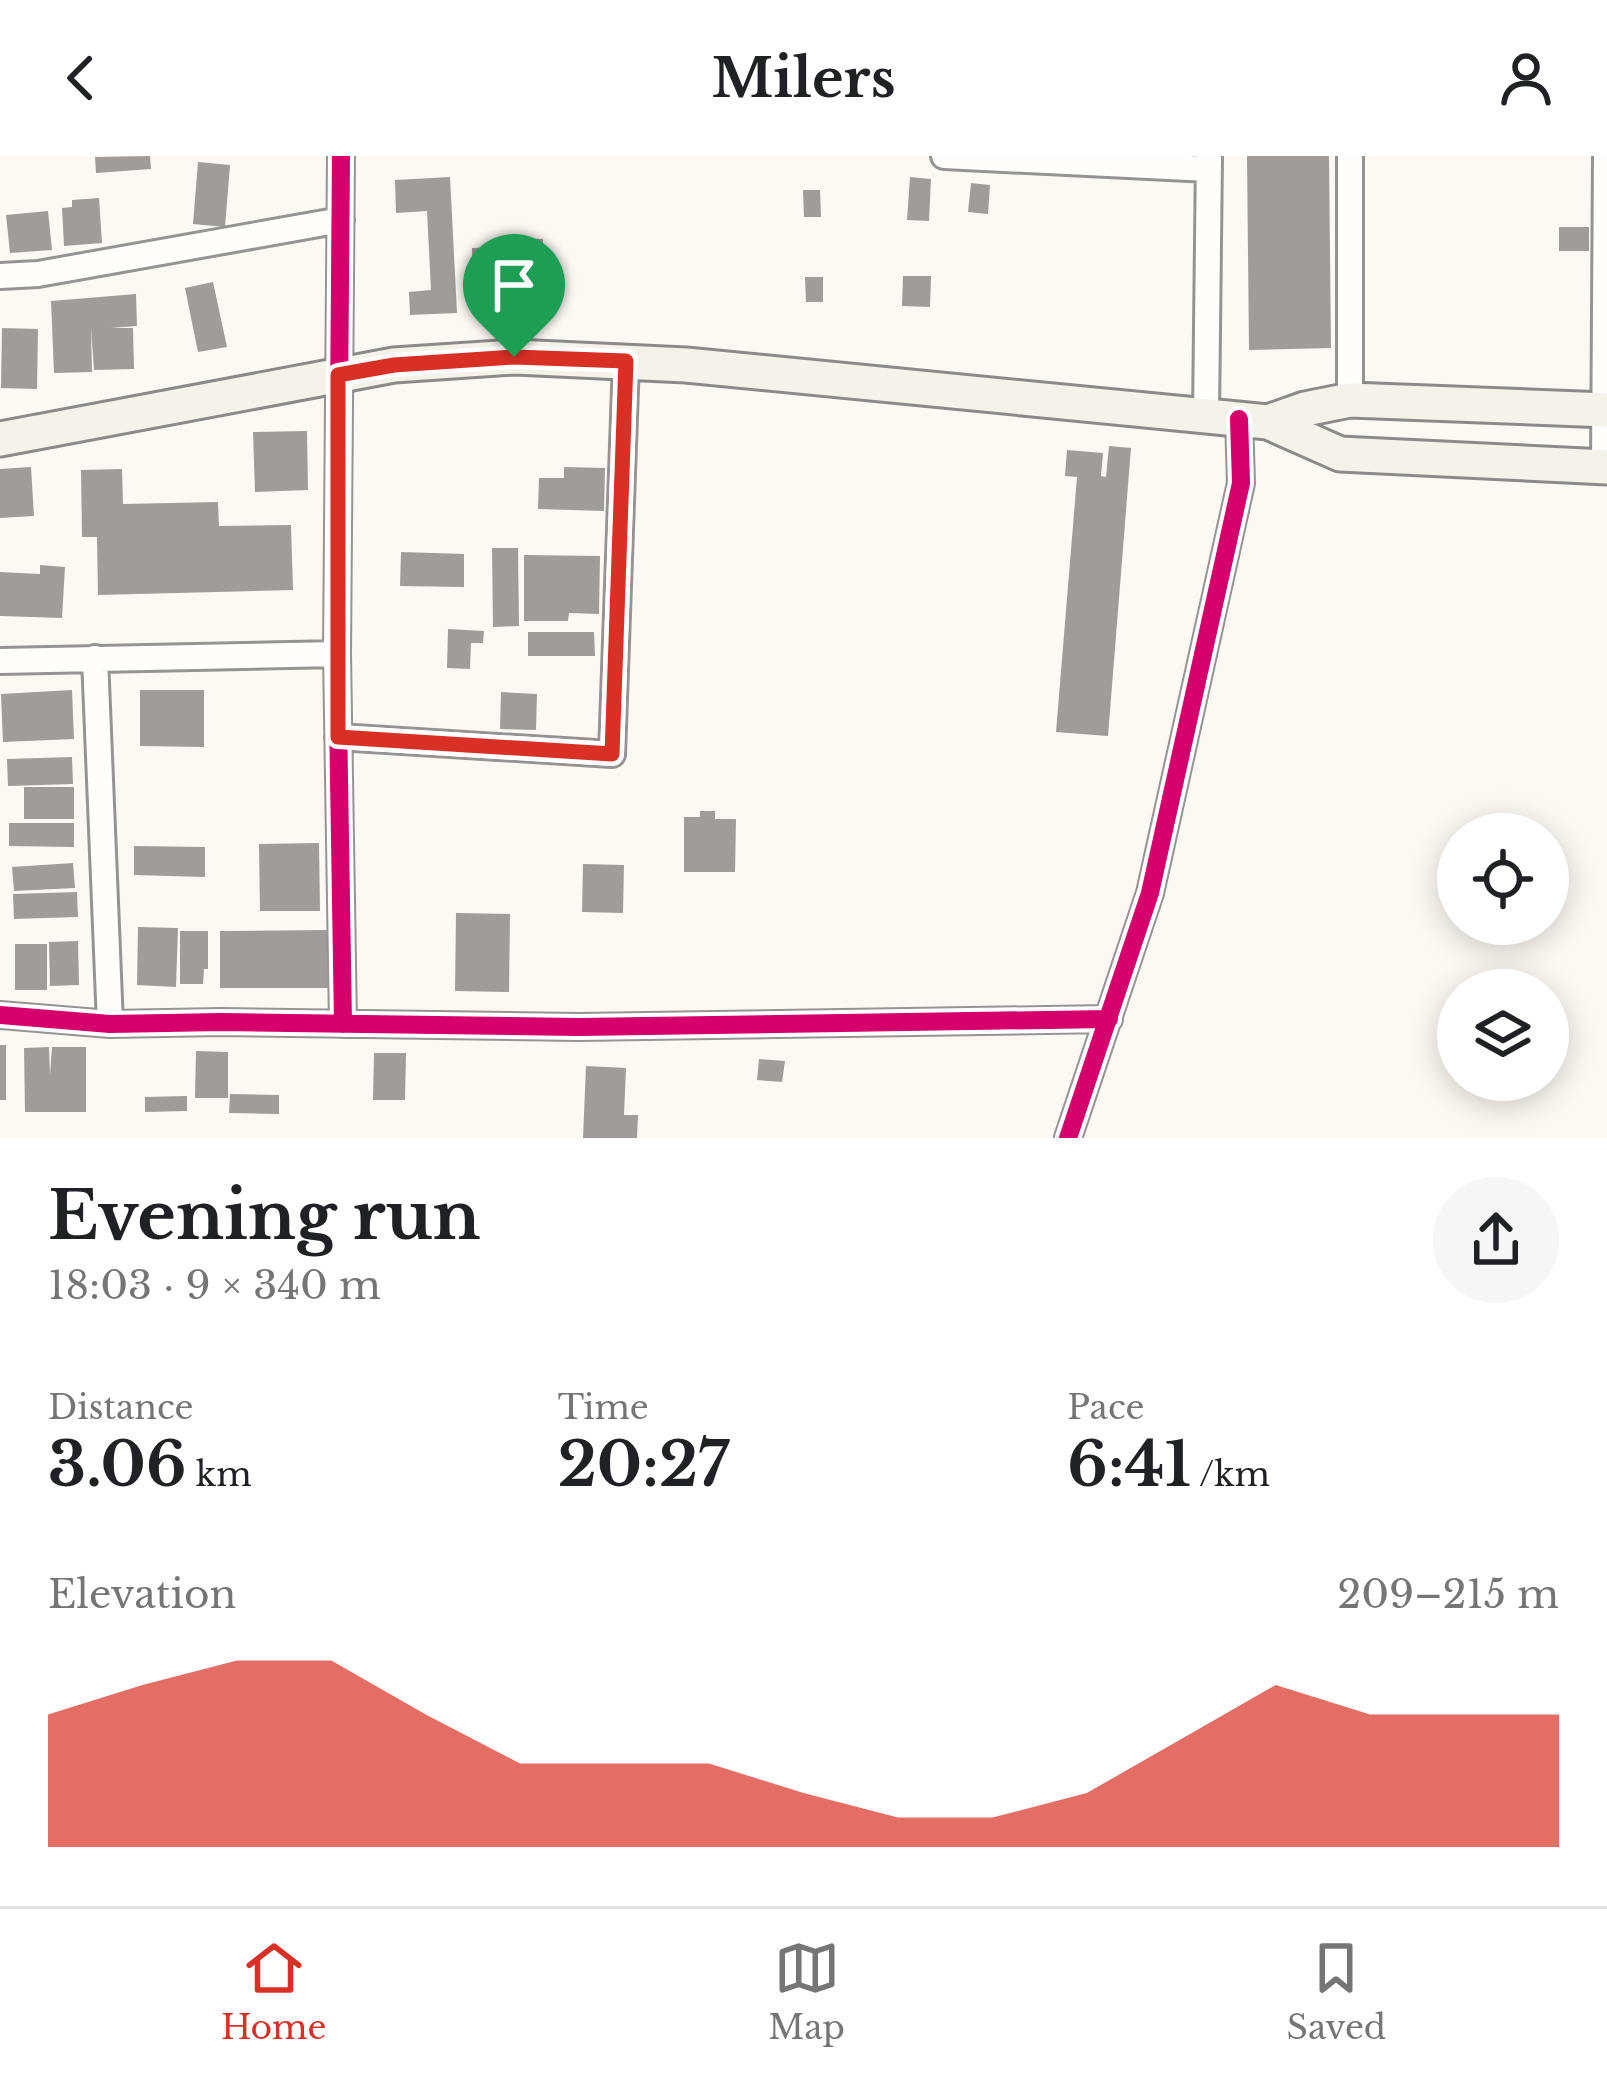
<!DOCTYPE html>
<meta charset="utf-8">
<style>
body{margin:0;font-family:"Libre Baskerville",serif;background:#f6f6f6;color:#202124;height:100vh;display:flex;flex-direction:column;font-size:45px;white-space:nowrap}
*{box-sizing:border-box;margin:0}
p{font-size:39px;color:#757577}
.icon{flex:none;width:66px;height:66px;fill:none;stroke:currentColor;stroke-width:2;stroke-linecap:round;stroke-linejoin:round}
.map{position:relative;height:982px;overflow:hidden}
.side{display:flex;flex-direction:column;background:#fff;flex:1}
.side>*{flex:none}
.tools{position:absolute;left:1437px;top:657px;display:grid;gap:24px}
.tools a{display:grid;place-items:center;width:132px;height:132px;border-radius:50%;background:#fff;box-shadow:0 6px 30px #0003;font-size:60px}
.pin{position:absolute;display:grid;place-items:center;width:102px;height:102px;color:#fff;margin:-123px -51px;border-radius:50% 50% 50% 0;rotate:-45deg;box-shadow:0 0 12px #0007}
.pin .icon{rotate:45deg}
.round{display:grid;place-items:center;flex:none;width:126px;height:126px;border-radius:63px;background:#f6f6f6}
.overview{display:flex;align-items:center;justify-content:space-between;height:204px;padding:0 48px}
h1{font-size:66px;font-weight:700;line-height:90px}
.stats{display:grid;grid-template-columns:repeat(3,1fr);gap:18px;height:204px;padding:12px 48px}
.stats div{display:grid;align-content:center}
.stats b{font-size:60px;font-weight:700}
.stats small{font-size:33px;font-weight:400}
.stats p{font-size:33px}
.chart{height:336px;padding:24px 48px}
.chart p{display:flex;justify-content:space-between}
.chart svg{width:100%;height:216px;margin-top:12px;fill:#d93025;opacity:.7}
header{display:flex;justify-content:space-between;align-items:center;height:156px;padding:0 48px;background:#fff;font-size:54px;font-weight:700}
.tab-bar{display:flex;justify-content:space-around;align-items:center;height:168px;border-top:3px solid #e0e0e0;background:#fff;font-size:33px;color:#757577}
.tab-bar a{display:grid;justify-items:center;gap:6px}
.tab-bar .active{color:#d93025}
.map>svg:first-child{display:block}
</style>
<header><svg class="icon" aria-label="back" viewBox="0 0 24 24"><path d="M15 5l-7 7 7 7"/></svg>Milers<svg class="icon" aria-label="person" viewBox="0 0 24 24"><circle cx="12" cy="8" r="4"/><path d="M4 21q1-7 8-7t8 7"/></svg></header>
<div class="map">
<svg width="1607" height="982" viewBox="0 0 1607 982">
<rect width="100%" height="100%" fill="#fcf9f4"/>
<path fill="#9f9c99" d="M150,0L151,13L96,17L95,1Z
M1247,0H1329L1331,192L1249,194Z
M198,6L230,9L225,71L193,68Z
M450,21L457,157L410,159L409,136L431,134L427,55L396,57L395,24Z
M910,21L931,23L929,65L907,64Z
M971,27L990,29L988,58L968,56Z
M803,34H820L821,61H804Z
M99,42L102,87L64,90L62,52L72,51V44Z
M48,55L52,94L10,97L6,59Z
M1559,71H1589V95H1559Z
M510,82L543,83L542,148L509,147Z
M502,91L503,153H473L472,92Z
M903,120H931L930,151L902,150Z
M805,121H823V146H806Z
M213,126L227,191L198,196L185,132Z
M136,138L137,170L110,172H133L134,213L94,214L91,172L92,216L54,217L51,145Z
M2,172L38,173L37,233L1,232Z
M307,275L308,334L255,336L253,276Z
M1109,290L1131,292L1108,580L1056,576L1077,321L1065,320L1067,294L1103,297L1101,320L1106,321Z
M31,311L34,360L0,362V313Z
M564,311L605,312L604,355L538,353L539,322H564Z
M122,313L123,348L218,346L219,370L291,369L293,434L98,439L97,381H82L81,314Z
M492,392H518L519,470L493,471Z
M401,396L464,398V431L400,430Z
M524,399L600,400L599,458L569,457L568,465H524Z
M40,409L65,411L62,462L0,460V416L40,418Z
M448,473L484,475L483,487H471L470,513L447,512Z
M528,476H594L595,500H528Z
M72,534L74,583L3,586L1,538Z
M140,534H204V591L140,590Z
M501,536L537,538L536,574L500,573Z
M72,601L73,628L8,630L7,603Z
M24,631H74V663H24Z
M700,655H715V663H736L735,716H684V661H700Z
M9,667H74V691L9,690Z
M319,687L320,755H260L259,688Z
M134,690L205,691V721L134,719Z
M73,707L75,732L14,735L12,711Z
M583,708L624,709L623,757L582,756Z
M77,736L78,761L14,763L13,738Z
M456,757L510,758L509,836L455,835Z
M138,771L178,772L176,831L137,829Z
M327,774L328,832H220V775Z
M180,775H208V813H204L203,828H180Z
M78,785L79,829L50,830L49,786Z
M15,788H47V834H15Z
M0,889H6V944H0Z
M49,891L50,919L52,891H86V956H25L24,892Z
M196,895L228,896V942H195Z
M374,897H406L405,944H373Z
M759,903L785,905L782,926L757,924Z
M586,910L626,912L624,959H638L637,982H583Z
M230,938L279,939V958L229,957Z
M187,940V955L145,956V941Z"/>
<g fill="none" stroke-linecap="round" stroke-linejoin="round">
<g stroke="#959492" stroke-width="30">
<path id="street" d="M341,0L337,498L343,868
M944,0L1209,13
M1350,0V244
M0,120L38,118L341,64
M1206,260L1209,0
M1604,311L1606,0
M95,502L110,868
M0,505L337,498
M338,581L612,598L626,205
M0,859L110,868L221,866L579,871L1109,863
M1068,982L1150,737L1241,327L1239,263"/>
</g>
<g stroke="#8c8a88" stroke-width="39">
<path id="secondary" d="M1268,266L1305,253L1350,244L1607,254
M0,283L394,209L515,201L686,209L1268,266L1340,298L1607,311"/>
</g>
<use href="#street" stroke="#fffefd" stroke-width="24"/>
<use href="#secondary" stroke="#f5f2ea" stroke-width="33"/>
<g stroke="#fff" stroke-width="26">
<path id="cycleway" d="M341,0L337,498L343,868
M0,859L110,868L221,866L579,871L1109,863
M1068,982L1150,737L1241,327L1239,263"/>
</g>
<use href="#cycleway" stroke="#d6006c" stroke-width="18"/>
</g>
<g fill="none" stroke-linecap="round" stroke-linejoin="round">
<g stroke="#fff" stroke-width="24">
<path id="route" d="M514,201L626,205L612,598L338,581V219L394,209Z"/>
</g>
<use href="#route" stroke="#d93025" stroke-width="15"/>
</g>
</svg>
<div class="tools">
<a><svg class="icon" aria-label="locate" viewBox="0 0 24 24"><circle cx="12" cy="12" r="6"/><path d="M12 2v4M12 18v4M2 12h4M18 12h4"/></svg></a>
<a><svg class="icon" aria-label="layers" viewBox="0 0 24 24"><path d="M12 4l9 5-9 5-9-5zM3 14l9 5 9-5"/></svg></a>
</div>
<div class="pin" style="left:514px;top:201px;background:#1e9e55"><svg class="icon" aria-label="arrive" viewBox="0 0 24 24"><path d="M6 21V4h12l-3 4 3 4H6"/></svg></div>
</div>
<section class="side">
<div class="overview"><div><h1>Evening run</h1><p>18:03 · 9 × 340 m</p></div><a class="round"><svg class="icon" aria-label="share" viewBox="0 0 24 24"><path d="M12 15V3M7 8l5-5 5 5M5 13v7h14v-7"/></svg></a></div>
<div class="stats">
<div><p>Distance</p><b>3.06<small> km</small></b></div>
<div><p>Time</p><b>20:27</b></div>
<div><p>Pace</p><b>6:41<small> /km</small></b></div>
</div>
<div class="chart"><p><span>Elevation</span>209–215 m</p>
<svg viewBox="0 0 160 44" preserveAspectRatio="none"><path d="M0 44V17L10 11L20 6L30 6L40 17L50 27L60 27L70 27L80 33L90 38L100 38L110 33L120 22L130 11L140 17L150 17L160 17V44z"/></svg>
</div>
</section>
<nav class="tab-bar">
<a class="active"><svg class="icon" aria-label="home" viewBox="0 0 24 24"><path d="M3 11l9-7 9 7M6 9v11h12V9"/></svg>Home</a>
<a><svg class="icon" aria-label="map" viewBox="0 0 24 24"><path d="M3 6l6-2 6 2 6-2v14l-6 2-6-2-6 2zM9 4v14M15 6v14"/></svg>Map</a>
<a><svg class="icon" aria-label="saved" viewBox="0 0 24 24"><path d="M7 4h10v16l-5-4-5 4z"/></svg>Saved</a>
</nav>
